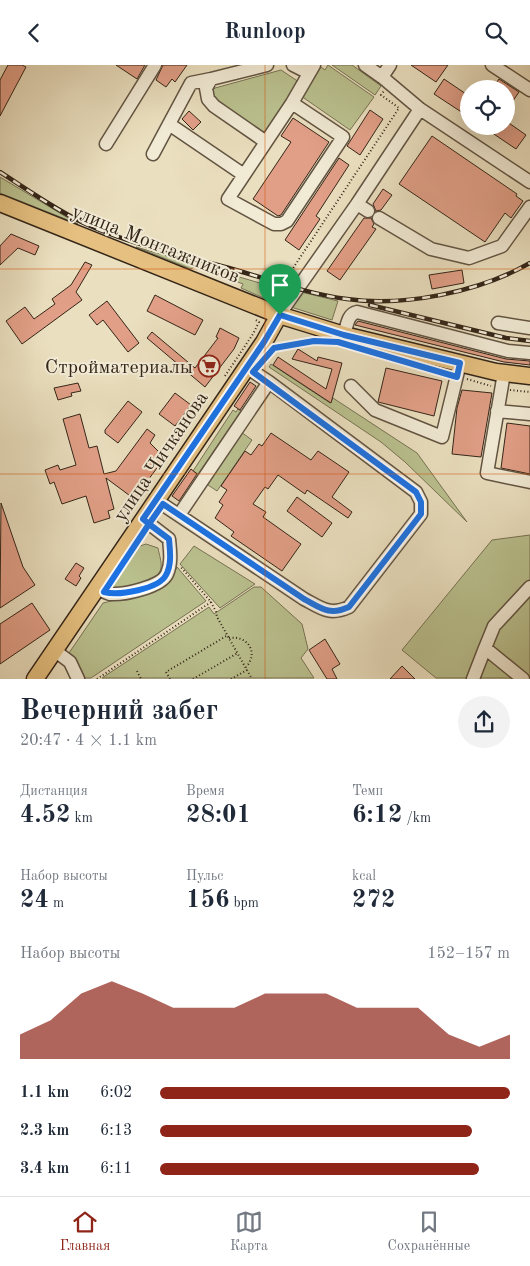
<!DOCTYPE html>
<html lang="ru">
<meta charset="utf-8">
<style>
body{margin:0;font-family:"Old Standard TT",serif;background:#f2f2f3;color:#1f2937;height:100vh;display:flex;flex-direction:column;font-size:19px;white-space:nowrap}
*{box-sizing:border-box;margin:0}
p{font-size:16px;color:#747a83}
.icon{flex:none;width:28px;height:28px;fill:none;stroke:currentColor;stroke-width:2;stroke-linecap:round;stroke-linejoin:round}
.map{position:relative;height:614px;overflow:hidden}
.details{display:flex;flex-direction:column;background:#fff;flex:1}
.details>*{flex:none}
.tools{position:absolute;left:460px;top:15px;display:grid;gap:10px}
.tools a{display:grid;place-items:center;width:55px;height:55px;border-radius:50%;background:#fff;box-shadow:0 5px 20px #0002;font-size:25px}
.pin{position:absolute;display:grid;place-items:center;width:42px;height:42px;color:#fff;margin:-51px -21px;border-radius:50% 50% 50% 0;rotate:-45deg;box-shadow:0 0 5px #0007}
.pin .icon{rotate:45deg}
.round{display:grid;place-items:center;flex:none;width:52px;height:52px;border-radius:26px;background:#f2f2f3}
.summary{display:flex;align-items:center;justify-content:space-between;height:85px;padding:0 20px}
h1{font-size:28px;font-weight:600;line-height:38px}
.metrics{display:grid;grid-template-columns:repeat(3,1fr);gap:8px;height:85px;padding:5px 20px}
.metrics div{display:grid;align-content:center}
.metrics b{font-size:25px;font-weight:600}
.metrics small{font-size:14px;font-weight:400}
.metrics p{font-size:14px}
.chart{height:140px;padding:10px 20px}
.chart p{display:flex;justify-content:space-between}
.chart svg{width:100%;height:90px;margin-top:5px;fill:#8f2418;opacity:.7}
ul{padding:0 20px;list-style:none;font-size:16px}
li{display:grid;grid-template-columns:80px 60px 1fr;align-items:center;height:38px}
li i{height:12px;border-radius:6px;background:#8f2418}
header{display:flex;justify-content:space-between;align-items:center;height:65px;padding:0 20px;background:#fff;font-size:22px;font-weight:600}
.tab-bar{display:flex;justify-content:space-around;align-items:center;height:70px;border-top:1px solid #e0e1e3;background:#fff;font-size:14px;color:#747a83}
.tab-bar a{display:grid;justify-items:center;gap:2px}
.tab-bar .selected{color:#8f2418}
.map>svg:first-child{display:block}
</style>
<header><svg class="icon" aria-label="back" viewBox="0 0 24 24"><path d="M15 5l-7 7 7 7"/></svg>Runloop<svg class="icon" aria-label="search" viewBox="0 0 24 24"><circle cx="10" cy="10" r="6"/><path d="M15 15l6 6"/></svg></header>
<div class="map">
<svg width="530" height="614" viewBox="0 0 530 614">
<rect width="100%" height="100%" fill="#eadfbf"/>
<filter id="stains"><feTurbulence type="fractalNoise" baseFrequency=".004" numOctaves="4"/><feColorMatrix values="0 0 0 0 .2 0 0 0 0 .09 0 0 0 0 .02 0 0 0 .5 -.17"/></filter>
<radialGradient id="worn" r=".72"><stop offset=".6" stop-color="#630" stop-opacity="0"/><stop offset="1" stop-color="#630" stop-opacity=".3"/></radialGradient>
<path fill="#bac18f" stroke="#777354" d="M328,0L374,32L350,65L301,31L321,2L325,5Z
M332,0H352L381,21L375,30Z
M281,5L299,17L266,67L263,69L214,38L212,26L215,23Z
M0,112L78,159L0,128Z
M136,182L277,223L268,235L241,223L243,219L196,201L191,204Z
M301,227L338,236L332,255L291,242Z
M271,299L330,338L333,333L417,388L467,457L405,397L381,377L269,302Z
M238,344L241,346L198,409L193,406L233,345L236,347Z
M241,367L252,375L217,426L205,418Z
M530,470V613H436L402,585L492,475Z
M146,479L158,483C159,489 162,497 161,503C159,518 124,522 112,524L110,522L137,482Z
M194,481L255,519L220,543L180,499Z
M177,502L206,536L91,613H85L75,593L69,588L103,538L159,524L170,515Z
M254,522H261L302,559L308,584L301,593L314,613H102L209,542L214,549Z"/>
<path fill="#e19f87" stroke="#342518" d="M8,0H22L26,2L0,51V15Z
M116,0H145L137,14Z
M163,0H187L175,17L172,14L166,22L156,15Z
M411,0H448L436,17Z
M444,14L469,31V52L434,29Z
M499,14L519,27L506,46V24H492Z
M370,45L383,54L360,90L347,81Z
M189,46L201,57L193,65L182,54Z
M293,53L329,77L281,150L278,151L253,134L291,77L281,71Z
M506,56L526,70L516,84L482,61H506Z
M432,71L517,129L516,131L523,136L511,153L505,148L485,177L399,119Z
M339,93L349,100L316,151L320,154L299,185L285,175Z
M383,124L392,130L381,145L376,146L373,139Z
M364,153H371L374,159L372,162L376,164L340,215L327,206Z
M11,169L39,181L35,190L18,183L0,200V181Z
M85,197L92,200L76,227L82,235L22,279L6,256L25,242L34,254L55,239L52,234L71,220Z
M462,205L464,218L432,224L429,210Z
M155,230L203,255L195,270L147,246Z
M107,236L139,278L128,287L103,255L97,260L89,250Z
M358,256L506,294L530,296V300L504,297L355,260Z
M220,263L239,273L234,284L205,322L147,273L152,267L195,303L218,273L216,272Z
M298,284L317,296L318,292L342,298L331,338L273,300L278,292L326,324L332,304L292,294Z
M386,303L442,316L434,351L378,337Z
M250,317L256,321L240,345L234,341Z
M78,318L81,326L71,328L72,331L58,335L54,323Z
M462,325L492,328L481,392L452,389L457,343Z
M175,328L191,340L175,361L159,349Z
M128,336L142,347L118,378L105,368V365Z
M80,349L89,383L97,381L104,409L116,406L147,364L155,370L150,378L160,388L162,386L168,391L165,394L167,396L159,405L157,403L145,419L148,421L137,436L106,413L114,444L108,446L110,453L94,458L86,431L62,439L54,417L50,419L45,405L58,400L60,405L76,400L63,354Z
M507,358L530,361V409L501,403Z
M271,368L311,395L318,386L349,407L332,432L352,447L348,453L307,425L305,429L278,410L268,424L265,422L253,439L266,447L263,452L301,479L282,506L231,471L234,467L215,453L223,440L219,437L227,425L221,421L245,386L251,390L259,379L262,381Z
M191,404L197,409L179,436L172,431Z
M297,432L332,458L322,472L287,446Z
M1,438L23,502L35,520L0,543Z
M76,498L84,503L79,511L81,513L76,521L65,514Z
M32,538L50,565L0,599V559Z
M325,574L340,599L332,604L337,614H327L309,585Z
M402,601L415,614H390Z"/>
<g fill="none" stroke-linecap="round" stroke-linejoin="round">
<g stroke="#625442" stroke-width="15">
<path id="minor" d="M293,0L309,8
M365,0L382,12L420,44L530,117
M492,0L530,25
M382,12L390,0
M211,14L191,18L169,59L244,110
M292,38L343,72L287,156L281,159H274L228,134L292,38L314,0
M266,77L214,41L208,34L206,23L211,14L267,0
M106,79L155,0
M153,89L169,59
M357,139L368,146
M379,153L431,184L469,193L502,181L530,142
M279,250L357,139L420,44
M498,258L530,263
M344,270C347,262 347,249 357,247L508,286L530,288
M504,308L487,408L530,417
M351,321L375,345L442,372L460,298
M497,346L530,349
M156,435L304,534C321,543 329,551 349,542L421,449V437L416,427L269,317L246,302
M179,450L269,317
M97,522C101,525 105,528 110,529C124,530 161,522 167,509C172,498 170,485 169,474L143,454
M485,583L494,561L530,522
M54,585L70,597L78,614
M473,614L485,583L523,614"/>
</g>
<g stroke="#342518" stroke-width="19">
<path id="major" d="M0,138L279,250L344,270L496,307L530,311
M35,614L264,277L279,250"/>
</g>
<path stroke="#342518" stroke-width="2" stroke-dasharray="1 2.5" stroke-linecap="butt" d="M272,235L399,43L381,30L384,26
M275,283L313,276H320
M225,311L253,269L259,257L254,254
M467,314L491,321
M510,325L530,327
M211,537L216,547L217,552L252,614
M229,573C248,570 259,588 246,602
M137,606L141,614
M97,614L211,537L180,501
M170,614L166,607L228,570
M193,614L238,588
M231,614L247,605"/>
<use href="#minor" stroke="#f1ead5" stroke-width="12"/>
<use href="#major" stroke="#e5c080" stroke-width="16"/>
<g stroke="#342518" stroke-width="4.5">
<path id="rail" d="M0,107C28,125 57,146 88,160C133,180 182,190 229,203C268,214 307,229 347,234C405,242 479,227 530,198
M370,240L506,273L530,276"/>
</g>
<use href="#rail" stroke="#f1ead5" stroke-width="2.5" stroke-dasharray="8" stroke-linecap="butt"/>
</g>
<g fill="none" stroke-linecap="round" stroke-linejoin="round">
<g stroke="#fff" stroke-width="10">
<path id="route" d="M280,250L264,277L143,454L149,459L104,527C119,531 159,524 166,510C172,499 170,486 169,474L149,459L163,439L304,534C321,543 329,551 349,542L421,449V437L416,427L253,307L274,283L314,276L338,277L457,312L460,298L344,270L280,250"/>
</g>
<use href="#route" stroke="#1a73e8" stroke-width="6"/>
</g>
<path fill="none" stroke="#d6540d" stroke-width="1" stroke-opacity="0.55" d="M265,0V614M0,204H530M0,409H530"/>
<defs>
<g id="supermarket-ring" transform="scale(1.125)"><circle r="9.5" fill="#f1ead5" stroke="#8f2418" stroke-width="1.5"/><path d="M-6-5.5h2.5l.6 2H6L4.5 2H-2.5L-4.4-4H-6ZM-1.5 3.2a1.3 1.3 0 1 0 .1 0ZM3 3.2a1.3 1.3 0 1 0 .1 0Z" fill="#8f2418"/></g>
</defs>
<g fill-rule="evenodd">
<use href="#supermarket-ring" x="209" y="301"/>
</g>
<g text-anchor="middle" stroke-width="4" stroke-linejoin="round" paint-order="stroke">
<g font-size="20" fill="#342518" stroke="#f1ead5">
<text transform="translate(156 178) rotate(22)" y="7">улица Монтажников</text>
<text transform="translate(160 391) rotate(-56)" y="7">улица Чичканова</text>
</g>
<g font-size="20" fill="#342518" stroke="#f1ead5" text-anchor="end">
<text x="193" y="308">Стройматериалы</text>
</g>
</g>
<rect width="100%" height="100%" filter="url(#stains)"/>
<rect width="100%" height="100%" fill="url(#worn)"/>
</svg>
<div class="tools">
<a><svg class="icon" aria-label="locate" viewBox="0 0 24 24"><circle cx="12" cy="12" r="6"/><path d="M12 2v4M12 18v4M2 12h4M18 12h4"/></svg></a>
</div>
<div class="pin" style="left:280px;top:250px;background:#1e9e55"><svg class="icon" aria-label="arrive" viewBox="0 0 24 24"><path d="M6 21V4h12l-3 4 3 4H6"/></svg></div>
</div>
<section class="details">
<div class="summary"><div><h1>Вечерний забег</h1><p>20:47 · 4 × 1.1 km</p></div><a class="round"><svg class="icon" aria-label="share" viewBox="0 0 24 24"><path d="M12 15V3M7 8l5-5 5 5M5 13v7h14v-7"/></svg></a></div>
<div class="metrics">
<div><p>Дистанция</p><b>4.52<small> km</small></b></div>
<div><p>Время</p><b>28:01</b></div>
<div><p>Темп</p><b>6:12<small> /km</small></b></div>
</div>
<div class="metrics">
<div><p>Набор высоты</p><b>24<small> m</small></b></div>
<div><p>Пульс</p><b>156<small> bpm</small></b></div>
<div><p>kcal</p><b>272</b></div>
</div>
<div class="chart"><p><span>Набор высоты</span>152–157 m</p>
<svg viewBox="0 0 160 44" preserveAspectRatio="none"><path d="M0 44V32L10 25L20 12L30 6L40 12L50 19L60 19L70 19L80 12L90 12L100 12L110 19L120 19L130 19L140 32L150 38L160 32V44z"/></svg>
</div>
<ul>
<li><b>1.1 km</b>6:02<i style="width:100%"></i></li>
<li><b>2.3 km</b>6:13<i style="width:89%"></i></li>
<li><b>3.4 km</b>6:11<i style="width:91%"></i></li>
</ul>
</section>
<nav class="tab-bar">
<a class="selected"><svg class="icon" aria-label="home" viewBox="0 0 24 24"><path d="M3 11l9-7 9 7M6 9v11h12V9"/></svg>Главная</a>
<a><svg class="icon" aria-label="map" viewBox="0 0 24 24"><path d="M3 6l6-2 6 2 6-2v14l-6 2-6-2-6 2zM9 4v14M15 6v14"/></svg>Карта</a>
<a><svg class="icon" aria-label="saved" viewBox="0 0 24 24"><path d="M7 4h10v16l-5-4-5 4z"/></svg>Сохранённые</a>
</nav>
